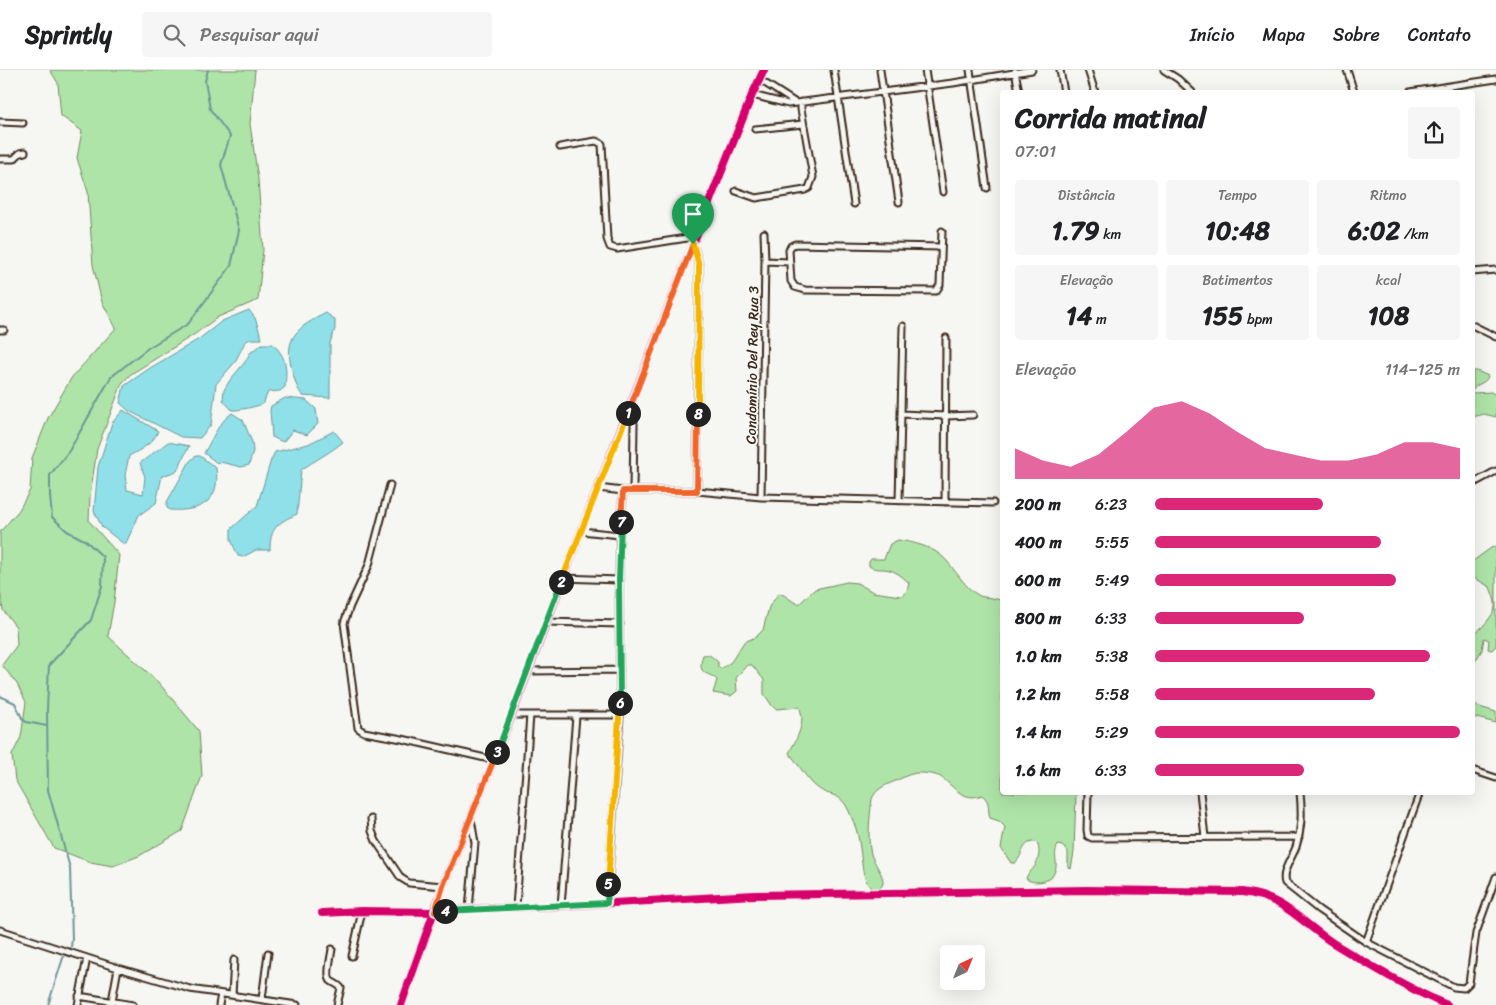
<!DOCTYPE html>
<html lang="pt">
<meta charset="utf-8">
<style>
body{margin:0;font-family:Sriracha,sans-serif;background:#f6f6f6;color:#202124;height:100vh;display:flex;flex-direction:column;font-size:19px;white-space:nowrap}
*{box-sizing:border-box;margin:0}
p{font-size:16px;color:#757577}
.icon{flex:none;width:28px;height:28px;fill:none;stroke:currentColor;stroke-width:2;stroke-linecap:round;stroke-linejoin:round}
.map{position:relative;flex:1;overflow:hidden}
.details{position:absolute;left:1000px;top:20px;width:475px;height:705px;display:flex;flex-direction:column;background:#fff;border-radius:5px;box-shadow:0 5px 20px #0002}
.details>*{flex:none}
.needle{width:32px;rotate:43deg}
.fabs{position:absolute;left:940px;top:875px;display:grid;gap:10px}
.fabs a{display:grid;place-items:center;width:45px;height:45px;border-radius:5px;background:#fff;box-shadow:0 5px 20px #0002;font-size:25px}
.pin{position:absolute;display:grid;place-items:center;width:42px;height:42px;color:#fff;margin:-51px -21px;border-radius:50% 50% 50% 0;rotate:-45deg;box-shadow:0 0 5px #0007}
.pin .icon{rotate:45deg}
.km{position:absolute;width:25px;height:25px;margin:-12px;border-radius:50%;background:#222;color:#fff;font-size:14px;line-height:25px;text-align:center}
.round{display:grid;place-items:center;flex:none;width:52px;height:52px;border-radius:5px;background:#f6f6f6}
.overview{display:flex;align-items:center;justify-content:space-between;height:85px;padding:0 15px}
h1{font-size:28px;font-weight:700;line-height:38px}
.metrics{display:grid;grid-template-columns:repeat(3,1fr);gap:8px;height:85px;padding:5px 15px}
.metrics div{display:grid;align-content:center;border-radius:5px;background:#f6f6f6;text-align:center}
.metrics b{font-size:25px;font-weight:700}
.metrics small{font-size:14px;font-weight:400}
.metrics p{font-size:14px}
.chart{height:140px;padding:10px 15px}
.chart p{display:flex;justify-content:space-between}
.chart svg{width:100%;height:90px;margin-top:5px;fill:#db2777;opacity:.7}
ul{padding:0 15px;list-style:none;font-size:16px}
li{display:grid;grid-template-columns:80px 60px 1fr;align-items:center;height:38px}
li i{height:12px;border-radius:6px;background:#db2777}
header{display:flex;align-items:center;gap:30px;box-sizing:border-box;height:70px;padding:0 25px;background:#fff;border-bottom:1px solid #e0e0e0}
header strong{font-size:24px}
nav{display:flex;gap:28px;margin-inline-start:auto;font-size:18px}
.search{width:350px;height:45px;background:#f6f6f6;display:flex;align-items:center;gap:12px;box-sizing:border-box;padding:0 18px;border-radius:5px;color:#757577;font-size:19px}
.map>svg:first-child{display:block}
</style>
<header>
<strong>Sprintly</strong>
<div class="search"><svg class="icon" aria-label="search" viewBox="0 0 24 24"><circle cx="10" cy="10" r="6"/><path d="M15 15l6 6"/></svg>Pesquisar aqui</div>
<nav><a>Início</a><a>Mapa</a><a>Sobre</a><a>Contato</a></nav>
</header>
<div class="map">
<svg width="1496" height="935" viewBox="0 0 1496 935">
<rect width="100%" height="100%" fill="#f6f6f2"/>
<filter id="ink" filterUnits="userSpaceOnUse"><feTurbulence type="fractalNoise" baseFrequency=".02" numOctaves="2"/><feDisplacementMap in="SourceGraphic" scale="10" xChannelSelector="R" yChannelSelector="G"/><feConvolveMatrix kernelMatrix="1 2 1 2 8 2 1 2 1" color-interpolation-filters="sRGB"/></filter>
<g filter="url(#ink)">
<path fill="#aee4a7" stroke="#748762" d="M50,0H255L250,54L258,109L263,180L258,230L218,247L195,264L131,304L122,313L97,379L90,426L89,451L119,485L114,532L108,566L158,612L199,661L202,706L182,761L139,786L113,796L90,792L54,778L15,710L12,685L21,667L26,632L17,614L2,595L17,575L16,557L3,540L0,521V462L19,440L30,420L32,388L48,348L72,307L116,258L102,232L93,195L88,122L77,88L82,61L61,46L58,13Z
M1473,301H1477L1488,306C1486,314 1476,313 1473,320Z
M1472,321L1474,323L1491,322L1496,325V347L1484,344L1473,347Z
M898,470C913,472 934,477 945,489C955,499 966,520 980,526C985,528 994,527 1002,531V722L1076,723L1074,782L1071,799L1068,796V781L1062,776L1058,775C1051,788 1062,793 1051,808C1044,812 1034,814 1026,809C1027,803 1032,801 1035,796C1039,789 1041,778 1036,772C1021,771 1024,785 1015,793H1011L1001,778L1005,757L999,751L990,748C987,738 991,732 982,725C964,732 955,718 942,708C937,704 925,703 919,703C909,703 901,709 893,712C884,716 876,719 872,729C870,744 867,769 871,784C873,792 884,805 883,812C883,818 878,819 872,819C861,811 862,785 859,772C858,763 855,755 851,746C840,717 830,731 813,714C804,705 798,693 789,683C796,670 807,652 799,637L777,639L773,637L764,624V610L752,595H747L736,608L737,621L731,626L713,623L717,610C709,601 696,607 703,585C710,583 713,588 718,592V597L721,599L731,592L744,572L756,567L763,560L769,537L779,523C787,525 791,532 799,534L815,519L847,512L857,513L873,522L901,526L907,521L909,513C902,506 895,500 884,499C878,499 874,499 869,496V492L871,489H884L890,474Z
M1496,476V576L1492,580L1488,579L1489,570L1484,568L1482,580L1473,595V564C1479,562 1495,544 1495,537C1496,531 1492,523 1490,517L1473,507V491L1491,478Z
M1473,635L1496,642V653L1473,647Z"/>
<path fill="#8fe0e8" stroke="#6d9797" d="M249,240L255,248L262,269H250L245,272L235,292L216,314L211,355L200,368L181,367L129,341L120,333L124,316L150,298L199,269L222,251Z
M326,243L335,250V259L330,273V328L303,326C296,318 295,310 292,300C283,267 298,257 326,243Z
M262,274H273C287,288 287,298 285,317L280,321L268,322L263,334C258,336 237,341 232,340L223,330L224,320L230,310L245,292L250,283Z
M285,328L306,330L316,339L318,354L307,365L293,360L283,372L272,367L270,340L271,336Z
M123,340L158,361C154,373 140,380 129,386L125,405L127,420L143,424L145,407L140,393L168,372L189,376L177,401L162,406L156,433L139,445L125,475L102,457L94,441L98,397L112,353Z
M232,343L243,350L252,372L253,381L249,395L241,397L220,392L217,393L204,383C213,368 218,353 232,343Z
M334,361L343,372C330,383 315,390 301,400L297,444C277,453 270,458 270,480H256L243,487L238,486L231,470V459L257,436L271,390L275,382L308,374Z
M196,386H200L216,398C221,432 200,442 170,440L167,438V432L190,391Z"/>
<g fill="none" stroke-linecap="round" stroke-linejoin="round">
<path stroke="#6d9797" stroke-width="2" d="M0,626L15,633L22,648L26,652L47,656
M48,935L63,888L71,877L72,869L70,798L48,720L47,639L49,595L91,550L102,516L103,487L86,471L67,461L52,447L50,426V405L69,381L111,307L148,278L188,254L231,196L239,160L221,95L230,66L210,39L205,11L208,0"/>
<g stroke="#3b2a1e" stroke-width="9">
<path id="minor" d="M834,0L854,134
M880,0L899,132
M925,0L943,122
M970,0L987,118
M1060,0L1064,22
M1088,0L1095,22
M1164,0L1178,9L1192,22
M1347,0L1354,22
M1015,1L1019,22
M760,10L796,33
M1410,22L1496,9
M752,25L788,34L953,13L1032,0
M0,52L23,53
M755,59L803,54
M560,77L596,71L602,74L607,169L610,177L617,179L687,168L695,169
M0,89H14L20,83L25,82
M736,121L756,128L805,120L809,118L813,107L801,39V32
M693,174L699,195L697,421
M941,177L795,174L791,176L789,180L791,211L795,217L805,220L936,221L940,215L942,161
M765,191L789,192
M1472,202L1496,200
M1472,255L1496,267
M0,260H4
M632,333L634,354L633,421
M901,344L946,346L973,345
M1472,414L1496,401
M390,415L369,495L350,536L344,553L358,658L364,662L402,669L494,690
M598,418L623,421H697L761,427L993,433
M761,427L765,191L764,163
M899,431L903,256
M945,432L946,268
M581,461L620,465
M563,508L619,510
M547,552L620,554
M529,601L620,600
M512,645H620
M1472,700L1496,708
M1088,722L1087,760L1088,766L1092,768L1299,767
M1200,722L1205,767
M1300,722C1302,742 1302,758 1296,777C1292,788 1281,802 1285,813L1319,840L1366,872L1454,917L1464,918L1469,913L1476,863L1496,807
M371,749L372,761L376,771L401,808L409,813L443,816
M607,833L620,645L619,510L620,465L623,421
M561,836L576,646
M516,837L530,645
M469,839L475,773L471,749
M322,843L362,841L435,842L469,839L561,836L754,825L1086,820L1242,822C1285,827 1300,852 1333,873C1369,895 1409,919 1447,935
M0,860L118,898L190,919L297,935
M1366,872L1420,722
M332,879C331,886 326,907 331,911C335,914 338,914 341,918L337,935
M352,886L362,841
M232,925L234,890
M79,926L133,935
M262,929L268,883
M112,931L118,898
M78,935L87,888
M219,935L221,924"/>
</g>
<g stroke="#3b2a1e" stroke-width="10">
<path id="tertiary" d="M401,935L443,816L512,645L581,461L703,148L752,25L764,0"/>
</g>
<use href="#minor" stroke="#f6f6f2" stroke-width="5"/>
<use href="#tertiary" stroke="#f6f6f2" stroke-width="6"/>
<g stroke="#f6f6f2" stroke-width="11">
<path id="cycleway" d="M322,843L362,841L435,842L469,839L561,836L754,825L1086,820L1242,822C1285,827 1300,852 1333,873C1369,895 1409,919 1447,935
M401,935L443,816L512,645L581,461L703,148L752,25L764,0"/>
</g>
<use href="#cycleway" stroke="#d6006c" stroke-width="8"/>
</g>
</g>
<g fill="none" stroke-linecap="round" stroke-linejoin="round" filter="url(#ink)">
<g stroke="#fff" stroke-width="10">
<path id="split-1" d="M628,343L693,174"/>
</g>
<g stroke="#fff" stroke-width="10">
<path id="split-2" d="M561,512L628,343"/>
</g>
<g stroke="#fff" stroke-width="10">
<path id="split-3" d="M497,682L561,512"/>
</g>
<g stroke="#fff" stroke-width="10">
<path id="split-4" d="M445,841L435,842L443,816L497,682"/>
</g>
<g stroke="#fff" stroke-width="10">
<path id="split-5" d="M445,841L607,833L608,814"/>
</g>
<g stroke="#fff" stroke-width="10">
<path id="split-6" d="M608,814L620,633"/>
</g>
<g stroke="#fff" stroke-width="10">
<path id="split-7" d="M620,633L619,510L621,452"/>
</g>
<g stroke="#fff" stroke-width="10">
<path id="split-8" d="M621,452L623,421H697L698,344"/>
</g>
<g stroke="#fff" stroke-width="10">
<path id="split-9" d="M693,174L699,195L698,344"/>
</g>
<use href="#split-1" stroke="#f0652b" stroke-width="6"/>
<use href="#split-2" stroke="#f5b400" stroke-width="6"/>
<use href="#split-3" stroke="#22a559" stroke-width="6"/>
<use href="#split-4" stroke="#f0652b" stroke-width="6"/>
<use href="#split-5" stroke="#22a559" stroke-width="6"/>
<use href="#split-6" stroke="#f5b400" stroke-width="6"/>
<use href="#split-7" stroke="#22a559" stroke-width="6"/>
<use href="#split-8" stroke="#f0652b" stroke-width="6"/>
<use href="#split-9" stroke="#f5b400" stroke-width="6"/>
</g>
<g text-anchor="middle" stroke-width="4" stroke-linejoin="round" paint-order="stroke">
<g font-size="14" fill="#3b2a1e" stroke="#f6f6f2">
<text transform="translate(752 295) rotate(-89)" y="5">Condomínio Del Rey Rua 3</text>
</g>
</g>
</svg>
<div class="fabs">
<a><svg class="needle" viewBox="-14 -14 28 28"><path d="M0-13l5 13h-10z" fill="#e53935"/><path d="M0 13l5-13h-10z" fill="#757577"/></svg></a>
</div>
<div class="pin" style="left:693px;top:174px;background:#1e9e55"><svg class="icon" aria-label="arrive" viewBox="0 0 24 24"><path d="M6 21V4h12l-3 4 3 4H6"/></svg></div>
<b class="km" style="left:628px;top:343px">1</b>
<b class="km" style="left:561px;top:512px">2</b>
<b class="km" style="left:497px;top:682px">3</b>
<b class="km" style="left:445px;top:841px">4</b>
<b class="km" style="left:608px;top:814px">5</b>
<b class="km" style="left:620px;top:633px">6</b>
<b class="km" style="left:621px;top:452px">7</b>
<b class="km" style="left:698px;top:344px">8</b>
<section class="details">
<div class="overview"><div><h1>Corrida matinal</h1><p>07:01</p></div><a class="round"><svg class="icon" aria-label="share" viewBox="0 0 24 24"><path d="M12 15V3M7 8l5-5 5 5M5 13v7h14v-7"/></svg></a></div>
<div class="metrics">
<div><p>Distância</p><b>1.79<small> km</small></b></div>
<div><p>Tempo</p><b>10:48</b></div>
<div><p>Ritmo</p><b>6:02<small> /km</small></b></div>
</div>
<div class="metrics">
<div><p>Elevação</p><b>14<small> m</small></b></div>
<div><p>Batimentos</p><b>155<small> bpm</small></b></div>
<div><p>kcal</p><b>108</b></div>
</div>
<div class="chart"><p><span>Elevação</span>114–125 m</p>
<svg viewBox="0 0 160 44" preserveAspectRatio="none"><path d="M0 44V29L10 35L20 38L30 32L40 21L50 9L60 6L70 12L80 21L90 29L100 32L110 35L120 35L130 32L140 26L150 26L160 29V44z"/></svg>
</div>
<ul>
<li><b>200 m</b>6:23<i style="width:55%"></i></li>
<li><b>400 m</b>5:55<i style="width:74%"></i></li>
<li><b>600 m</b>5:49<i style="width:79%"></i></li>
<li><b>800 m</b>6:33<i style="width:49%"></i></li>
<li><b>1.0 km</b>5:38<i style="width:90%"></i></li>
<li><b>1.2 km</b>5:58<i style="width:72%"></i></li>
<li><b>1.4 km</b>5:29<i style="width:100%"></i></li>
<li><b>1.6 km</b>6:33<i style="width:49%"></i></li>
</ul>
</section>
</div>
